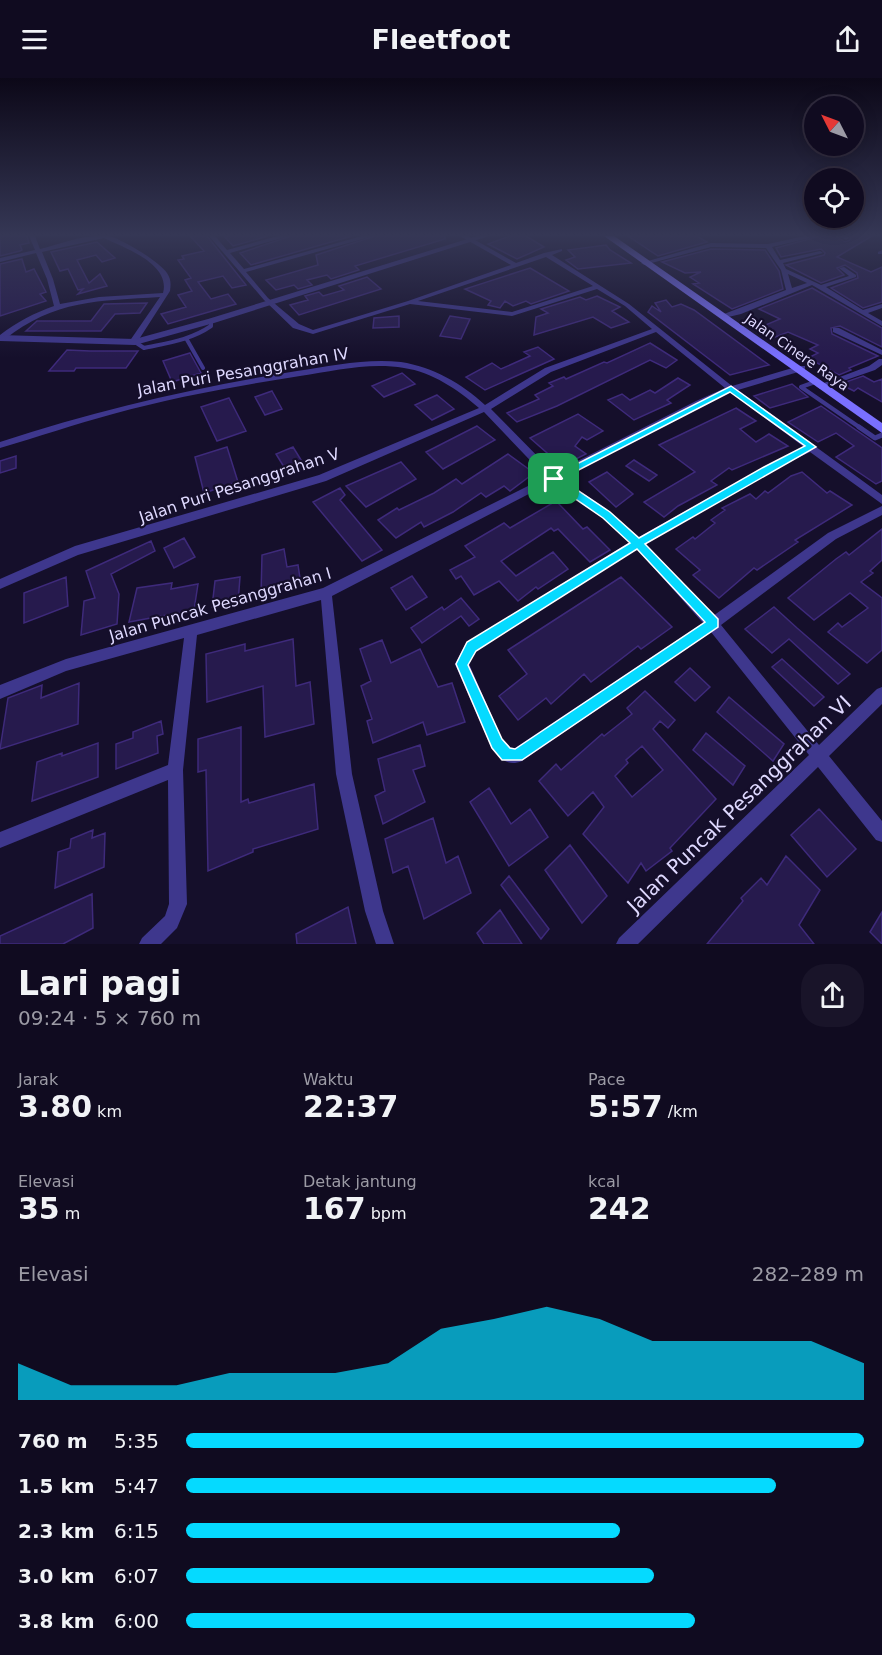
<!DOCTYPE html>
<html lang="id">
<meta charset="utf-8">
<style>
body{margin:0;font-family:"DejaVu Sans",sans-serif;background:#191429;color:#f1f3f6;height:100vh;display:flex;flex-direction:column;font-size:22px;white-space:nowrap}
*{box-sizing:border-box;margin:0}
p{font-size:20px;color:#9c9ba5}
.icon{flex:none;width:33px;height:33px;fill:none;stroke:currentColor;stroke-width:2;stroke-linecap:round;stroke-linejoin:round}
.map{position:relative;height:866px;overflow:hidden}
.drawer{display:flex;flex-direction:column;background:#100b20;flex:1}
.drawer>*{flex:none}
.needle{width:39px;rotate:312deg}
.buttons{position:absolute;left:804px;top:18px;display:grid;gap:12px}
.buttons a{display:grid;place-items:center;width:60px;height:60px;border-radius:50%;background:#100b20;box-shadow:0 3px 15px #0003,0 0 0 2px #302b3e;font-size:30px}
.pin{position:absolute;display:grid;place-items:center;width:51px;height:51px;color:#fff;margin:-26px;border-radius:12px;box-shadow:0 3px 9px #0006}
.round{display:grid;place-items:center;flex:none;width:63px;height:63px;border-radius:24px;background:#191429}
.headline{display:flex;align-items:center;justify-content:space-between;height:102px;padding:0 18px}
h1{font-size:33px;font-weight:700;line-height:45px}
.metrics{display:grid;grid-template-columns:repeat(3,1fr);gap:9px;height:102px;padding:6px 18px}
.metrics div{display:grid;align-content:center}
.metrics b{font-size:30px;font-weight:700}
.metrics small{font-size:16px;font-weight:400}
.metrics p{font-size:16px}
.chart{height:168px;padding:12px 18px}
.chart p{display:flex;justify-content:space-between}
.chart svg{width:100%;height:108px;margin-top:6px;fill:#05daff;opacity:.7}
ul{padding:0 18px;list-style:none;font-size:20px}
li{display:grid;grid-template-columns:96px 72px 1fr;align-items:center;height:45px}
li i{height:15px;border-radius:8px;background:#05daff}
header{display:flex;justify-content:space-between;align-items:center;height:78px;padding:0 18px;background:#100b20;font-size:27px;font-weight:700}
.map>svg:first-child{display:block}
</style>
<header><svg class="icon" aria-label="menu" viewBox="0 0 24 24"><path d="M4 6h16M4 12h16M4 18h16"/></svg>Fleetfoot<svg class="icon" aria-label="share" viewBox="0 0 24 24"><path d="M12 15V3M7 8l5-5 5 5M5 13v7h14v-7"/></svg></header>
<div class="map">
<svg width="882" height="866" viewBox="0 0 882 866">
<rect width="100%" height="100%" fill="#150f2b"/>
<path fill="#261a4d" stroke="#3e2a7b" stroke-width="1.5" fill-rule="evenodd" d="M0,158H27L29,165L20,167L22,172L20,173L0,178Z
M190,158H207L246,207L232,210L223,198L198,204L211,221L228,216L236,226L168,246L161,236L186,229L178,217L192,213L185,202L191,200L178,182L184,181L182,178L204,173Z
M224,158H268L233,168Z
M291,158H352L251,187L240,175Z
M375,158H445V161L355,188L359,192L331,201L327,197L307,202L312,207L298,211L294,207L276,212L266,202L318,187L316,177Z
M510,158H526L544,169L517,181L488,166Z
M628,158H697L707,164L658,178Z
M820,158H836L845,164L850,162L851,158H872L837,179L871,194L882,189V224L863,230L831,210L858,200L857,195L845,187L837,190L844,197L821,205L786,187L824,177L825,175L821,171L781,179L776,170Z
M97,164L115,180L102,184L96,177L77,182L89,205L100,196L107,208L78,216L83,211L78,212L68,191L60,193L51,174Z
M606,167L610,172L631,185L578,191L566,182L575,179L568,172Z
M711,171L765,172L779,193L783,211L732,231L693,206L699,205L690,199L701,194L685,195L662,184Z
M22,181L26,194L34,191L46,214L40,216L46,223L0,238V186Z
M530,190L569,213L531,226L526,223L513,228L505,223L500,230L488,227L491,223L465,211Z
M367,199L381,211L299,237L290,227L308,222L305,218L319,214L323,218L344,212L339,208Z
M812,210L882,250V269L840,248L831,250L832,256L878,278L849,290L851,292L839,297L808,280L818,275L810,271L818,267L788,254L773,260L756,251L780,241L759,231Z
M597,218L620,229L612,233L629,244L611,250L593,239L534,257L536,239L548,235L541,231L580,219L586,222Z
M666,222L672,229L681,226L694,232L769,287L730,297L648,234L652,228L661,234L655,225Z
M147,225L140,235L115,236L101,253H26L37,243H91L104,226Z
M399,238V249L373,250L374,240Z
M450,238L470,241L461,261L440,258Z
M650,265L677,282L666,290L650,282L557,328L517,344L507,335L539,321L535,317L553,308L549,305L564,299L566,301L604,284L607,285Z
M538,269L554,281L485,312L466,299L492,285L501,291L530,278L524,274Z
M67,272L90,273H138L126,290H76L74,293H49Z
M190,275L201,295L172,304L163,283Z
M402,295L415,306L384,319L372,308Z
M863,298L874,304L882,301V324L858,310L854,313L840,306Z
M678,300L690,307L667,322L671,325L634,342L608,322L622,316L630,322L650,312L655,315Z
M792,306L808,319L770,330L754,318Z
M272,313L282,331L265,337L255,319Z
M437,317L454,331L432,342L415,327Z
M229,320L246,353L217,363L201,329Z
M821,328L882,370V403L876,406L836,379L854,368L836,355L818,364L788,344Z
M736,330L756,343L740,351L756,364L769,356L788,368L732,392L729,390L711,403L717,407L678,428L664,439L644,424L695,394L659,367Z
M578,336L603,353L587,362L582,359L575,368L586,376L562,388L530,360Z
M477,348L495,362L443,391L426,374Z
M227,369L238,404L204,415L195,379Z
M293,369L306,390L289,397L276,376Z
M508,376L534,395L510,413L504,408L486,419L481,415L453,434L424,449L421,444L396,460L378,442L397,430L399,432L434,415L456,401L462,406Z
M16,378V390L0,395V383Z
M634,382L657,397L649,403L626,388Z
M401,384L416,401L366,429L346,408Z
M607,394L633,416L616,429L589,404Z
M802,394L827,415L830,413L852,427L795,462L798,464L757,492L754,490L719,520L693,497L700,492L676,471L693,459L695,461L715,445L711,442L725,432L722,430L750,416L756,421L765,413L768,415L791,398Z
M340,410L345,417L340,422L382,472L362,483L313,424Z
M556,423L583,451L587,449L610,472L590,484L558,451L554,453L551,450L501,483L516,498L553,474L568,491L538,511L536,509L518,523L499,503L474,517L461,498L456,501L450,492L475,479L465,468L504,445L510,450Z
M882,451V482L870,493L873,495L861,504L882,520V572L867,585L828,554L838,545L842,549L868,530L850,515L814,542L788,520L836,481L846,474L849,477Z
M184,460L195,479L174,490L164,470Z
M151,463L155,473L111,496L119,516L117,546L81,557L84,523L95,520L86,493Z
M284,471L287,489L298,487L301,507L261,517L262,477Z
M412,498L427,519L406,532L391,510Z
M66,499L68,528L24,545V515Z
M240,499L238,525L212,529L215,503Z
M621,499L672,549L641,571L638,568L591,604L584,596L551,626L546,620L518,642L499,618L527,596L508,572Z
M172,505L171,511L198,506L194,532L129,544L137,510Z
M461,520L479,541L469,548L461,538L422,565L411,550L442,529L444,532Z
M774,529L797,550L850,596L838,606L789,561L772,575L745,551Z
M293,561L296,608L310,604L314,646L265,659L263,608L207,624L206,576L245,566V573Z
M382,562L391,585L420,571L438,609L452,605L465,644L427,657L423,644L373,665L367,643L372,641L361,608L371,603L360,571Z
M782,581L824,619L814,628L772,589Z
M690,590L710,609L695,623L675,604Z
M79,605L78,646L0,671L8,620L42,607L41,620Z
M645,613L675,642L668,650L660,643L653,651L716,721L670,770L672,773L646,793L641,785L628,805L583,756L604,729L593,714L568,738L539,703L556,686L561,692L602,656L604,658L632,636L627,630ZM642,668L663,692L632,719L615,698L628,685L626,682Z
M729,619L784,666L773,683L717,634Z
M161,643L163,656L157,658L158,675L116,691V666L133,660V654Z
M241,649V724L248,721L249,725L314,706L318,751L253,771V774L208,793L206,692L198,694V661Z
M706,655L745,688L733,707L693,672Z
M98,665V699L32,723L37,684L62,675V678Z
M420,667L425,688L413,692L425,724L383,746L375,718L385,713L378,681Z
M489,710L511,746L530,731L548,759L509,788L470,724Z
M819,731L856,771L827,799L791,757Z
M433,740L446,785L458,778L471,815L424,841L408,788L393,795L385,761Z
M93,752L92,760L105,755L104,789L55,810L58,774L70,770L71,761Z
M570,767L607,818L582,845L545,792Z
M786,778L820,812L799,847L814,866H707L743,823L741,820L761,800L767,807Z
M509,798L549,851L541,861L501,807Z
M92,816L93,850L63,866H0V858Z
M348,829L356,866H297L296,856Z
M500,832L522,866H484L477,855Z
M882,834V866L870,854Z"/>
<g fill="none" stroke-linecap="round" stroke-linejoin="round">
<path stroke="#3e378d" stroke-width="4" d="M186,260L203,290
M135,264L144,270C167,265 191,262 211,248V243
M815,304L801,309L862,351"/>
<path stroke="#3e378d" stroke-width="5" d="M859,349L875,360L882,357"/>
<path fill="#3e378d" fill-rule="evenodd" d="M29,158H35L40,171C60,166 89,155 109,158C122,161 160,184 167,195C171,201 171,206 170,213L136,266L129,264L160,219C99,223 55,221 4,262H0V257C17,244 34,235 54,228L47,201L36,175L0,184V180L35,172ZM104,160C125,170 171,186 163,215L99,219L60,226L53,201L42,174Z
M209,158H215L227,172L278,158H289L230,175L244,191L362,158H373L246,194L268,220L299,246L313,252L408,223L511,187L460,158H468L516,185L544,175L562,171V173L552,177L629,226L732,308L799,288H805V292L738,312L882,417V426L810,374L770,393L646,466L713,538L828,455L882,428V437L836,461L721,547L819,667L877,611L882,609V626L829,678L882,743V764L876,762L818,689L638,866H616L619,860L809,677L711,554L522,683C508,689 501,681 492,671L455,586L466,565L630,464L597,435L552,404L332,518L352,696L383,833L394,866H376L365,833L336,696L321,522L197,557L183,692L187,826L177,850L161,866H139L142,860L165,838L169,826L168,702L0,770V754L168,687L184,560L66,593L0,621V607L66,581L323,510L546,399L484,334L326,403L78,477L0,511V501L75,468L319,397L479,330C457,311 432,294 404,290C369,284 334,293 300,298C237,308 174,319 113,336C75,346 38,359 0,370V364C97,332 196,309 297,293C331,288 367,280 401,284C433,289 461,305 485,327L545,290L652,251L625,228L597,211L512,238L410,226L313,256L293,250L264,222ZM546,179L593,208L512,234L418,223ZM656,254L725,310L696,323L554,395L491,331L551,294ZM730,314L804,369L764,389L639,459L604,429L560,400L702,327ZM637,471L703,545L515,670H511L502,661L469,586L476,573Z
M805,158H818L772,169L780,182L820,173L823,175L783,185L786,191L821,207L849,198L839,190L844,189L856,197V199L826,209L863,232L882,226V230L868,235L882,243V248L812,207L741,236L724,240V236L786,212L781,192L766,170L711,169L644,187L641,185L711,165L768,166ZM788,196L807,205L792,210Z
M838,158H847L849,160L846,162Z
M882,172V176H878V174Z
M833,250H839L882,272V277L833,254Z
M879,281H882V287L875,292L823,310L820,311L816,308L869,288Z"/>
<path fill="#3e378d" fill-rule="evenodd" d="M477,158H489L214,245L135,267L0,263V257L135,261L208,241Z"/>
<path fill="#7a70ff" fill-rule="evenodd" d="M604,158H614L882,345V355Z"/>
</g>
<linearGradient id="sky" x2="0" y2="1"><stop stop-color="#0c0818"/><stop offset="0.56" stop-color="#353755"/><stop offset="1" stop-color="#353755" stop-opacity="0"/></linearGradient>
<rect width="882" height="280" fill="url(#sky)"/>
<path fill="#05daff" stroke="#fff" stroke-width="1.5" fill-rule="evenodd" d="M731,308L816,369L645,466L718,541V549L522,682H502L492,670L456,586L467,564L630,465L603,440L551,404V399ZM730,314L805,368L764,389L639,460L610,434L561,401ZM637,471L705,544L515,671L510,670L502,661L468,587L476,573Z"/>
<g text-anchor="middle" stroke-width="4.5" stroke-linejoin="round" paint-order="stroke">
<g font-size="14" fill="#dfd9ff" stroke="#150f2b">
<text transform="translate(797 274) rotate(35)" y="5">Jalan Cinere Raya</text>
</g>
<g font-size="16" fill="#dfd9ff" stroke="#150f2b">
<text transform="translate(243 293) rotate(-10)" y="6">Jalan Puri Pesanggrahan IV</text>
<text transform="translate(239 407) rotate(-18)" y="6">Jalan Puri Pesanggrahan V</text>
<text transform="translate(220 526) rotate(-16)" y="6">Jalan Puncak Pesanggrahan I</text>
</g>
<g font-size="20" fill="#dfd9ff" stroke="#150f2b">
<text transform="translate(739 726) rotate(-44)" y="7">Jalan Puncak Pesanggrahan VI</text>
</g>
</g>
</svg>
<div class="buttons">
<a><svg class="needle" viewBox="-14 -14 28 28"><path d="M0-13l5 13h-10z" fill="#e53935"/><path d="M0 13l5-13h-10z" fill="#9c9ba5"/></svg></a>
<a><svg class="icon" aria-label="locate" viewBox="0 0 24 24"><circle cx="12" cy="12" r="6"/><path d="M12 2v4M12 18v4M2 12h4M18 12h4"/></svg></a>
</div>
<div class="pin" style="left:554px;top:401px;background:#1e9e55"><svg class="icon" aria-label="arrive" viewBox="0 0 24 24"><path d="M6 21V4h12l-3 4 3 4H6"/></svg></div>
</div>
<section class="drawer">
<div class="headline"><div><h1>Lari pagi</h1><p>09:24 · 5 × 760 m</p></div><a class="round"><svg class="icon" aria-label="share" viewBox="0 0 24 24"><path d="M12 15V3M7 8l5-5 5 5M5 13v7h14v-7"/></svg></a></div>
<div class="metrics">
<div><p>Jarak</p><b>3.80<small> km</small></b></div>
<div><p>Waktu</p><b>22:37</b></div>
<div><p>Pace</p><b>5:57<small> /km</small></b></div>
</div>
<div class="metrics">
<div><p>Elevasi</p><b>35<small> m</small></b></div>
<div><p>Detak jantung</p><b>167<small> bpm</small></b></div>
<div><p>kcal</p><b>242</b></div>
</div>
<div class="chart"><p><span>Elevasi</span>282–289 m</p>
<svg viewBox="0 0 160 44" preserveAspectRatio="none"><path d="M0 44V29L10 38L20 38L30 38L40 33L50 33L60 33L70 29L80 15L90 11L100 6L110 11L120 20L130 20L140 20L150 20L160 29V44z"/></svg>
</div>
<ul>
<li><b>760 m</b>5:35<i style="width:100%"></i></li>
<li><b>1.5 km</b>5:47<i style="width:87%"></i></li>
<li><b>2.3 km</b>6:15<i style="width:64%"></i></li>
<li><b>3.0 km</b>6:07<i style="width:69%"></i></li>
<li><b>3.8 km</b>6:00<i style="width:75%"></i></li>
</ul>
</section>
